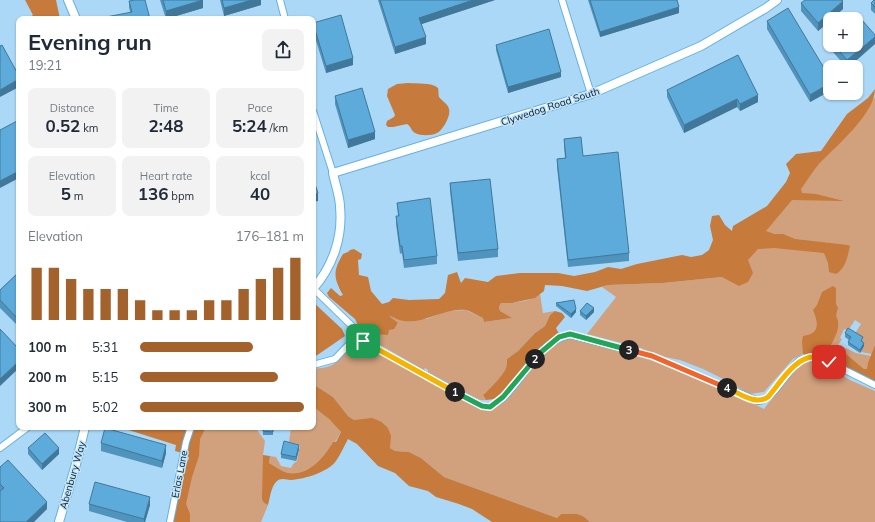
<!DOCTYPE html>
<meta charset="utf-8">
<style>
body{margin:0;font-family:Mulish,sans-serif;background:#f2f2f3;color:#1f2937;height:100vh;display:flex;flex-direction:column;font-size:15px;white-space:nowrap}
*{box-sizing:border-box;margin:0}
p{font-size:13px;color:#747a83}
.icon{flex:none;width:22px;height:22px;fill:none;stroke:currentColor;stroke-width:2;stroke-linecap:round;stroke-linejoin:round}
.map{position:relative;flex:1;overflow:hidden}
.drawer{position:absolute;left:16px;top:16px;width:300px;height:414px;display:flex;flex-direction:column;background:#fff;border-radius:8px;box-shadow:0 1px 3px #0004}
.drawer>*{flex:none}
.controls{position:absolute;left:823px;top:12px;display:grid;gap:8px}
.controls a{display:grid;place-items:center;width:40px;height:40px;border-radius:8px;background:#fff;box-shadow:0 1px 3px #0004;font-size:20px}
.pin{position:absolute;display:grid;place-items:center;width:34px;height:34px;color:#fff;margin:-17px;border-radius:8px;box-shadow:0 2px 6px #0006}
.km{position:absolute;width:20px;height:20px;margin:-10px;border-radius:50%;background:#222;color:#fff;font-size:11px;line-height:20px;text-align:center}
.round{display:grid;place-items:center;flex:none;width:42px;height:42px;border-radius:8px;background:#f2f2f3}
.overview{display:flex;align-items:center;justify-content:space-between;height:68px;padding:0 12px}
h1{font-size:22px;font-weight:700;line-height:30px}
.figures{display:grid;grid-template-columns:repeat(3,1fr);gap:6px;height:68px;padding:4px 12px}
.figures div{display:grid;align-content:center;border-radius:8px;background:#f2f2f3;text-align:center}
.figures b{font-size:17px;font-weight:700}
.figures small{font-size:11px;font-weight:400}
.figures p{font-size:11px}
.chart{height:112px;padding:8px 12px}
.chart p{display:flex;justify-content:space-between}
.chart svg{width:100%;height:72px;margin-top:4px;stroke:#a3622c;stroke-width:6}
ul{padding:0 12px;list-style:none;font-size:13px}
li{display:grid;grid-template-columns:64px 48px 1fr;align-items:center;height:30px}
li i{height:10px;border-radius:5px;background:#a3622c}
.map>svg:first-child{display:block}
</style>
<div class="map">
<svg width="875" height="522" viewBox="0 0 875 522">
<rect width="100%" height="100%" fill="#abd8f6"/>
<path fill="#d1a17e" d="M875,97V363H868V370L864,369L845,353H839V350L846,348L856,353L871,356V354L861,352L854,335L861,324L855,320L848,331L844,329L840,338L842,339L830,358L823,354L838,309L803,354L793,359L764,392L749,394L729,382L703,369L680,360L655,355L641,348L587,334L616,297L602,287L608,285L663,283L722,277L761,237L793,195Z
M540,294L543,313L555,311L550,315L545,326L535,333L518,351L507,359C507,363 507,368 505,372C502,376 487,392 483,395L486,400H480L472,396L428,372V370L425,368L424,370L375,342L377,340V334L389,330L398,324L388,316L397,318L427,319L446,311L466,310L483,318L484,322L511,318L500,311L499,307L501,303C514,303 530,302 540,294Z
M574,338L660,363L719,386L764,409C774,396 785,380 797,368C815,352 834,371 850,380C858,384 867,387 875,391V522H590C579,511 575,514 561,514L557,518L444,477L421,458L409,452L395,451L390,448C390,435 392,432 382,422L354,420L348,416L333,397L313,384V369C320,368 328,368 334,364C346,357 346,342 363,344L489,409L541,355L561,339Z
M313,406L321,413L329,419L341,432L335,442H333C324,457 309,476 289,473C282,472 275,466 269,463L270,456L276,457L281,466L291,468L293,464L297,461L300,445L289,442L291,427H313Z
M202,427H255L265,441L263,455L264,503L268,505L261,522H177Z"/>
<path fill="#c67a3b" d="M25,0H56L60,19H27L33,15Z
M408,83C417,84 431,82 438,88C439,91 438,94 439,97C442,101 448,104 449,109C451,116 443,130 437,133C431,136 421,136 415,133C411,131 411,126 407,124L393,127H388L386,125L387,121L394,117L395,115L387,96L388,89L397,84Z
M875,89C875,114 836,146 819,164C812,172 807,181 801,189L802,193L816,194L844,201L792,200L766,231L774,234H783L795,239L848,245L850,246C847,258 846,268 836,274L829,272L828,263L824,253L774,248L758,249L748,260L753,273L748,282L739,286L722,277L663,283L608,285L587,291L562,286L545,285L544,291L535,298L512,303H501L499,307L500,311L512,318L484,322L483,318C478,316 471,311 466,310C446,307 424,324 404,321C400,321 394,317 389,316L398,323L394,329L389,330L388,335L377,334V340L375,342L362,334L355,319L329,297L327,293L331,288L340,296L343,295C333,277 333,271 343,254L348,252L350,250L354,249L362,254L361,259L358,260L359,275L368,277L371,291L382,304L389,302L393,298L409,300L439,299L445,293L448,275L457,272L461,283L465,278L488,282L496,276L520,273H558L574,276L595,272L608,267L621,269L637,264L682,255L691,257L702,255L709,250L713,240L710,226L712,216L719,215L725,225L732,231L733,226L767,206L786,182L790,173L786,164L796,154L821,151L847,114L868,98Z
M833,286L836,288V304L838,308L836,316C843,328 832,343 826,353L806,356L803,354L802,341L803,336C821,334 818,322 813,310L817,305L822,292Z
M313,302L342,329L345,336L313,358Z
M555,311L562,313L565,317L556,328L559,334L537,353L511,384L495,399L486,400L483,395C487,392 501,377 504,372C507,368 507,363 507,359L518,351L535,333L545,326L550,315Z
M875,345V383L834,361L835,356L839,353H845L864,369H867L868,363Z
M313,384L333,397L348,416L354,420L372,418L382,422L388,428L391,436L390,448L395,451L409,452L421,458L444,477L557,518L561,514C575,514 579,511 590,522H492L472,509L459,504L436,497L428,491L409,486L395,473L378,466L357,444L348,439C344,446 341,454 336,461C328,472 305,479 291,480C286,480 281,477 276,482C271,487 270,498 268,505L264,503L262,499L263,455L270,456L269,463C275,466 282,472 289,473C309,476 324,457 333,442H336L341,432L329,419L321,413L313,406Z
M119,427H206L200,439L199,456L192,477L186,504L190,514V522H172L181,475L189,458L186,454L175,451L176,445Z"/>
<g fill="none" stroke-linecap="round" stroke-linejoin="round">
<g stroke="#63b1e2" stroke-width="8">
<path id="minor" d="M280,0L285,19
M562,0L591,94
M313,111L333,173
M314,289L352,326L355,338L363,341L482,406L490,407C494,404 499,401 503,398C525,377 539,341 570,335L652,356L758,401C774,400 787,370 800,360C806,357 812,357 819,357L875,385
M313,365L335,359L355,338
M0,448L28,427
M170,522L186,442L191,427"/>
</g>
<g stroke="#63b1e2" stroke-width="10">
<path id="tertiary" d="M68,0L76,19
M313,289C333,266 343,237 340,207C340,196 335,184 333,173L591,94L701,46L766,8L777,0
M59,522L76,464L85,427"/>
</g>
<use href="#minor" stroke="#fff" stroke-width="6"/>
<use href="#tertiary" stroke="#fff" stroke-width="8"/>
</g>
<path fill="#5093bc" d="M160,0H203V8L166,19Z
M220,0H261V5L224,16Z
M378,0H495L421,24L426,44L395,54Z
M588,0H677L679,13L600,37Z
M875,0V14L871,10V3Z
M129,1L150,19L130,12L129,7Z
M801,3L843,9L830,19V21L818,31L801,11Z
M767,21L830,78V91L810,102L767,29Z
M313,23L353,65L326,73L313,31Z
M496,45L561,77L508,93L496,50Z
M833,45H856L849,67H846L833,52Z
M667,90L758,102L740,111L737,107L684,133L667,97Z
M335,96L375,139L348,148L335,104Z
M564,139L583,156L629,253V261L568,267L557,167V159L565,158L564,146Z
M450,183L498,249V257L458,261L450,191Z
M397,203L437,256V264L404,268L402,253L400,254L396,224V216H398Z
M19,272V327L0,308V290Z
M556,303L576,312L571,318L556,306Z
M580,311L594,312L586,320L580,315Z
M845,333L863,341L862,342L864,346L860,353L848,345V342L849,340L845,337Z
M263,427H273V435H263Z
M101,443L166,453L162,468L101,451Z
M28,448L59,454L42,470L28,454Z
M299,449L296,461L281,458V454Z
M0,467L47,509L0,522Z
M89,504L150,505L145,522H127L89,511Z"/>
<path fill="#417899" d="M203,0V8L166,19V11Z
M252,0H261V5L224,16V8Z
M473,0H495L419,25V18Z
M843,1V9L832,19H830V21L818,31V23Z
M679,7V13L600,37V32Z
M426,37V44L395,54V47Z
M875,37V44L849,67H847V60Z
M353,58V65L326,73V66Z
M561,72V77L508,93V87Z
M19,79V87L0,97V90Z
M830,83V91L810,102V95Z
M758,95V102L740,111V104Z
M737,99V107L684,133V125Z
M375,132V139L348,148V140Z
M19,171V178L0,188V181Z
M318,193V201L313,202V195Z
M594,308V312L586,320V316Z
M576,309V312L571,318V314Z
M864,343V346L860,353V350Z
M19,361V368L0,386V379Z
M166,445V453L162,468V461Z
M299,445V449L296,461V457Z
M59,448V454L42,470V464Z
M150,497V505L145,522H144V519Z
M47,502V509L34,522H26Z"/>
<path fill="#5dabdb" stroke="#417899" d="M135,0H145L150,19H102L101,18L132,12L129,1Z
M163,0H203L166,11Z
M222,0H252L224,8Z
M380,0H473L419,18L426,37L395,47Z
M590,0H677L679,7L600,32Z
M805,0H842L843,1L818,23L801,3Z
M874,0H875V7L871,3Z
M788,8L830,78V83L810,95L767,21Z
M341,15L353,58L326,66L313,23Z
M862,20L875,35V37L847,60L834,45H856V25Z
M549,29L561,72L508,87L496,45Z
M2,45L19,76V79L0,90V46Z
M738,55L758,95L740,104L737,99L684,125L667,90Z
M362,88L375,132L348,140L335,96Z
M19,120V171L0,181V130Z
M581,137L583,156L618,152L629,253L568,260L557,159L566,158L564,139Z
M313,178L318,193L313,195Z
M490,179L498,249L458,253L450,183Z
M430,198L437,256L404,260L402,246H400L396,216H399L397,203Z
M19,272V320L0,300V290Z
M574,300L576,309L571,314L556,303Z
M587,303L594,308L586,316L580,311Z
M848,328L863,337L861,341L864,343L860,350L848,342L851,337L845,333Z
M0,329L19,349V361L0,379Z
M263,427H273V432L263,431Z
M105,428L166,445L162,461L101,443Z
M45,433L59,448L42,464L28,448Z
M284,441L299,445L296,457L281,454Z
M8,460L47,502L26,522H0V491L4,488L0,484V467Z
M95,482L150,497L144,519L89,504Z"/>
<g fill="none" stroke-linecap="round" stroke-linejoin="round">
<g stroke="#fff" stroke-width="8">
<path id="split-1" d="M363,341L455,392"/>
</g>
<g stroke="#fff" stroke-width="8">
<path id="split-2" d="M455,392L482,406L490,407L503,397L535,359"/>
</g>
<g stroke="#fff" stroke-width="8">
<path id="split-3" d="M535,359L540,353L559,337L570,334L629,350"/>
</g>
<g stroke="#fff" stroke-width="8">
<path id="split-4" d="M629,350L652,356L727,388"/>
</g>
<g stroke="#fff" stroke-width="8">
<path id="split-5" d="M727,388C739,393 756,406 768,397C780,383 797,354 817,357C821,358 825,360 829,362"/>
</g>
<use href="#split-1" stroke="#f5b400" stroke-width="5"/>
<use href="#split-2" stroke="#22a559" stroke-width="5"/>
<use href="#split-3" stroke="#22a559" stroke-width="5"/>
<use href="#split-4" stroke="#f0652b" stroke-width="5"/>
<use href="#split-5" stroke="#f5b400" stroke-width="5"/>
</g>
<g text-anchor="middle" stroke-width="3" stroke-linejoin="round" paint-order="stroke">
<g font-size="10" fill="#001f31" stroke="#c5e3f7">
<text transform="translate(550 106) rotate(-18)" y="4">Clywedog Road South</text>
<text transform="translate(179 474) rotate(-79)" y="4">Erlas Lane</text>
<text transform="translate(72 475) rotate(-74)" y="4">Abenbury Way</text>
</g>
</g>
</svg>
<div class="controls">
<a>+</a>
<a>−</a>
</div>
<div class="pin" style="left:363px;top:341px;background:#1e9e55"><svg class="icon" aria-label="arrive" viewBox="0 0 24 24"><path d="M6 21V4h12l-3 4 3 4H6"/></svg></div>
<div class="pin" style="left:829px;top:362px;background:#d93025"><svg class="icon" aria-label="check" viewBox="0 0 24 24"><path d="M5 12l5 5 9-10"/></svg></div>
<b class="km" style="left:455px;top:392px">1</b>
<b class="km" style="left:535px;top:359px">2</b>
<b class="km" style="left:629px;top:350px">3</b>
<b class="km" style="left:727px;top:388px">4</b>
<section class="drawer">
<div class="overview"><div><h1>Evening run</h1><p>19:21</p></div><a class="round"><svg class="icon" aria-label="share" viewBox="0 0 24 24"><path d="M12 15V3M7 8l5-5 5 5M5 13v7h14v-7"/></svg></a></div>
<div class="figures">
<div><p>Distance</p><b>0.52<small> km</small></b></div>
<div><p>Time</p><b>2:48</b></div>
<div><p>Pace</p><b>5:24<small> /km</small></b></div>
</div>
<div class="figures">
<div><p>Elevation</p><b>5<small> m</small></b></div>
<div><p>Heart rate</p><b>136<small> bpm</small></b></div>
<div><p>kcal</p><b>40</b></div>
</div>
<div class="chart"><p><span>Elevation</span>176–181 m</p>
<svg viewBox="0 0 160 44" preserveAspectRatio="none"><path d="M5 44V12M15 44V12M25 44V19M35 44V25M45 44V25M55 44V25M65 44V32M75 44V38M85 44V38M95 44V38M105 44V32M115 44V32M125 44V25M135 44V19M145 44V12M155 44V6"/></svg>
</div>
<ul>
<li><b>100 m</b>5:31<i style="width:69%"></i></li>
<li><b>200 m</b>5:15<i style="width:84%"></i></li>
<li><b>300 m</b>5:02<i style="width:100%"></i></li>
</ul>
</section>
</div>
